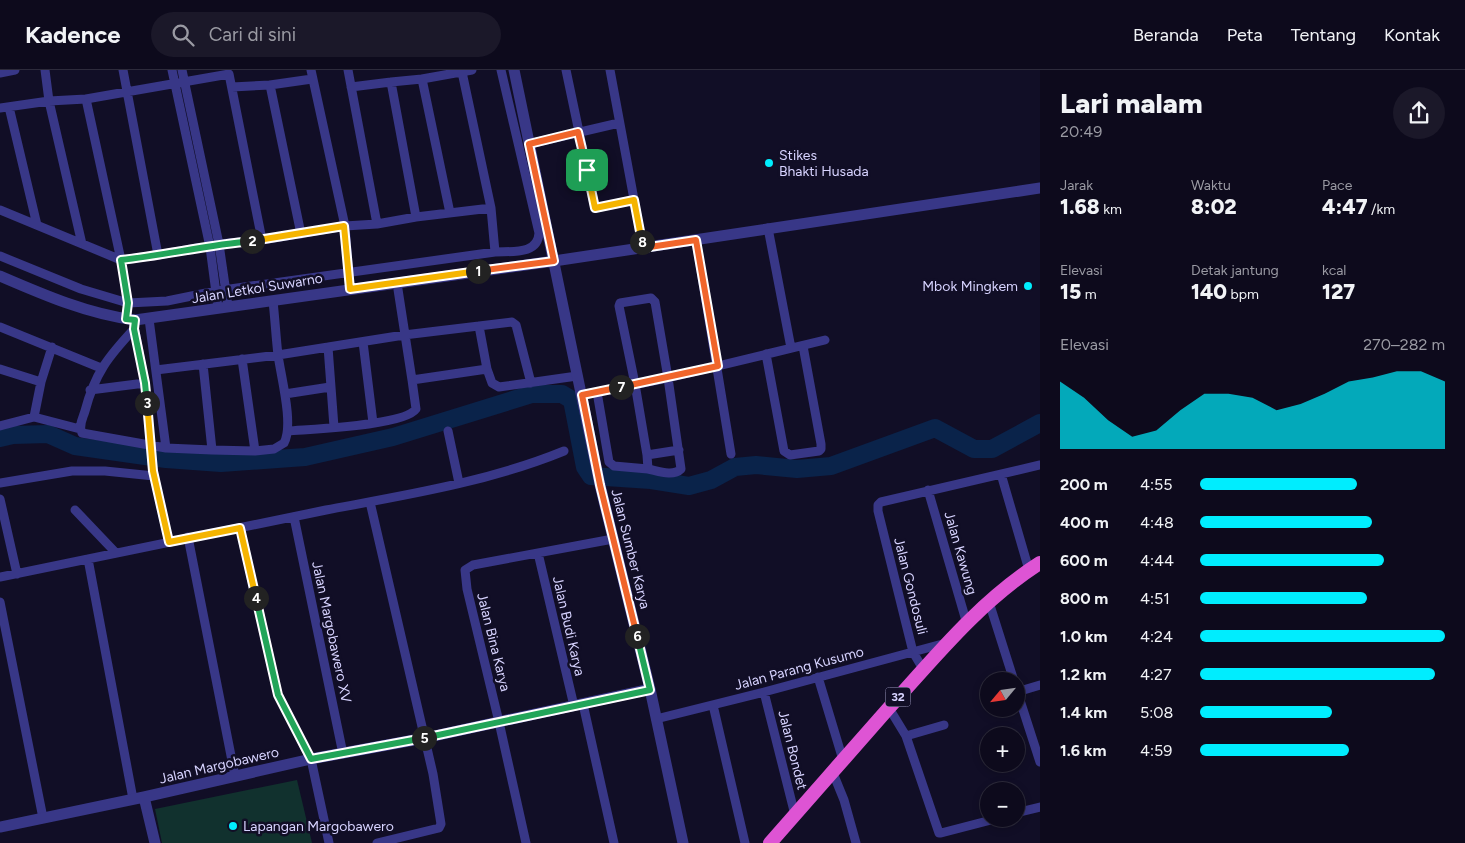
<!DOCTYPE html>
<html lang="id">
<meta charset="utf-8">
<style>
body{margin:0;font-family:Figtree,sans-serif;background:#1b1829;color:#f1f3f6;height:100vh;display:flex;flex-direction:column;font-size:19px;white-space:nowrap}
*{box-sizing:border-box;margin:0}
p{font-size:16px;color:#9a9aa3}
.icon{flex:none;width:28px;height:28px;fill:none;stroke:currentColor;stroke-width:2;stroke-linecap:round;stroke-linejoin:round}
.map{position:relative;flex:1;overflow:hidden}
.side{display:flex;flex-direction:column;background:#0d0a1c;width:425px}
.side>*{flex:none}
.needle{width:32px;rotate:241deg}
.buttons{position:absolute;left:980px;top:602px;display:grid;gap:10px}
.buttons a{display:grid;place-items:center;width:45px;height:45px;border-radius:50%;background:#0d0a1c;box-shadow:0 2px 8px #0003,0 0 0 1px #2d2b3b;font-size:25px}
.pin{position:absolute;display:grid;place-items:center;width:42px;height:42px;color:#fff;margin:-21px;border-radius:10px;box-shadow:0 2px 8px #0006}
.km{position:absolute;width:25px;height:25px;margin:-12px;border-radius:50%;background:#222;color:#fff;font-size:14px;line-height:25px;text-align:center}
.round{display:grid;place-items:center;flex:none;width:52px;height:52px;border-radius:26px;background:#1b1829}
.summary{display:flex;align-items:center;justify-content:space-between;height:85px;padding:0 20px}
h1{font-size:28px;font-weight:800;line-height:38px}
.stats{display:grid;grid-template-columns:repeat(3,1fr);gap:8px;height:85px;padding:5px 20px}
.stats div{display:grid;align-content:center}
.stats b{font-size:21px;font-weight:800}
.stats small{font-size:14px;font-weight:400}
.stats p{font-size:14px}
.chart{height:140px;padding:10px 20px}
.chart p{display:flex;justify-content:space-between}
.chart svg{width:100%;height:90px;margin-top:5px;fill:#00edfe;opacity:.7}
ul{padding:0 20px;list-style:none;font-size:16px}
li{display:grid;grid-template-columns:80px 60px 1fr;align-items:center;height:38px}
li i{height:12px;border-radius:6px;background:#00edfe}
header{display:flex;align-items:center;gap:30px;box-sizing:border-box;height:70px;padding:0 25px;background:#0d0a1c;border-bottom:1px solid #2d2b3b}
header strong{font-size:24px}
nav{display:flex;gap:28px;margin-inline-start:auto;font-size:18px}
.search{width:350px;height:45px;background:#1b1829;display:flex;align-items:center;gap:12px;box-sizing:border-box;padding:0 18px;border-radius:28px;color:#9a9aa3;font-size:19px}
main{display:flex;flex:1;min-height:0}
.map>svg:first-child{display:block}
</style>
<header>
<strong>Kadence</strong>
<div class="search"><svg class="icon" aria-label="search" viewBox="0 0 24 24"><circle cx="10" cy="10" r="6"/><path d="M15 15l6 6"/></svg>Cari di sini</div>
<nav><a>Beranda</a><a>Peta</a><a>Tentang</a><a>Kontak</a></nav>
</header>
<main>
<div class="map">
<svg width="1040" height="773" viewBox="0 0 1040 773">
<rect width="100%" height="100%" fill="#110e26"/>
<path fill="#11312e" d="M297,710L312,773H162L155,739Z"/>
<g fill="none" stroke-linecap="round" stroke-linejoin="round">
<path stroke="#0a234a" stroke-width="18" d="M0,368L13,365L48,364L75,376L166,389L221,393L305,387L393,367L532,324H562L572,330L585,397L591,406L651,410L689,416L711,410L735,397L756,395L797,399L831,396L935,358L974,379H992L1040,353"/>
<path stroke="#383787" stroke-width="9" d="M45,0L49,31L82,174
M123,0L158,185
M172,0L210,177L218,238
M182,0L219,174L228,236
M311,0L345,156L350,219
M348,0L377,154
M566,0L595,138L634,130
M610,0L643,178
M462,2L491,138L495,182
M0,3L15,0
M422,9L450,143
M270,15L301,164
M232,17L270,15L312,9
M351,17L391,12
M86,29L121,190L128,233L126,249
M9,37L37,155
M0,38L49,31L86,29L229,4L262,170
M529,74L619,53
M0,140L121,190L158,185L219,174L262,170L345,156L377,154L416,147L491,138
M416,147L391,12L422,9L472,0
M768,158L791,278
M696,170L731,384
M0,186L81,219L128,233L167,231L216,221L495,182C512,181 538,185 539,163L501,0
M397,213L412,310L487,299L492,313L499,317L577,306
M149,249L166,378
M134,256L145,313L153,401L169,472
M479,256L487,299
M0,257L101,298
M134,259C108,287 95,303 85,341C83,348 78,356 82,363L166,378L212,380L255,381L274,379L284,373C294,355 281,307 278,285C276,268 275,249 273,231
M363,272L373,353
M328,277L334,357
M766,284L784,381L790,385L819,381L821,379V374L803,276
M242,289L255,381
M203,294L212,380
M0,299L41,312
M156,300L278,285L404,265L512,252L516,255L531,313
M90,320L145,313
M597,322L609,392L614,396L648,399L647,385L635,314L619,236L620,233L651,228L655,232L668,308L681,399C673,407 658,401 648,399
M285,324L330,317
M582,325L668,308L825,270
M34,347L41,312L52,277
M0,356L34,347L80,359
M288,361C311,359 404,356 416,339L412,310
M448,361L459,413
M647,385L679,380
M1001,404L1029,500
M0,413L72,401H105L154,406
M928,420L967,554
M0,429L17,504
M370,432L433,704L441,754L439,758L377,773
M75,440L116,483
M294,447L343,684
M240,458L278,625L311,689L329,773
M188,467L235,706
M538,483L574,636
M88,489L133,729
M0,507C108,484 217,462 326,440C406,425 488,412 564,381
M0,532L43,748
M989,532L1014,611
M923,599L913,582L878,441V435L881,432L1040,395
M818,607L843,690
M1016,618L1040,692
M764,622L795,745
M1017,622L1040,615
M583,634L614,773
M713,635L745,773
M889,638L906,666L939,763H941L995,749
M656,649L764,622L946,573
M906,666L944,655
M833,703L844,730L856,773
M1016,743L1040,737
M526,773L499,652L467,519L465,500L473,495L613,469"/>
<path stroke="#383787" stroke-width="11" d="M514,0L600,415L650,619L683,773
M0,206C44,225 88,244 135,250L554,191L1040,118
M144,727L155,773
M0,757L144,727L311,689L425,668L650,619"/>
<path stroke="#de54d4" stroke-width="14" d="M770,773C809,729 848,684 887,640C934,588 980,531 1040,493"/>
</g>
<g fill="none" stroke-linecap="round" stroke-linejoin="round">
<g stroke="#fff" stroke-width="10">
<path id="split-1" d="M478,201L554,191L529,74L578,62L587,100"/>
</g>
<g stroke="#fff" stroke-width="10">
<path id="split-2" d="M252,171L344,156L350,219L478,201"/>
</g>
<g stroke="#fff" stroke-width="10">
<path id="split-3" d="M147,333L145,313L134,259L135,250L126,249L128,233L121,190C165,185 208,175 252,171"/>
</g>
<g stroke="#fff" stroke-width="10">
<path id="split-4" d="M147,333L153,401L169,472L240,458L256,528"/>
</g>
<g stroke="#fff" stroke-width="10">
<path id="split-5" d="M256,528L278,625L311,689L424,668"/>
</g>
<g stroke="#fff" stroke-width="10">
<path id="split-6" d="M424,668L650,620L637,566"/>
</g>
<g stroke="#fff" stroke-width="10">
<path id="split-7" d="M621,317L582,325L600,415L637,566"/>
</g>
<g stroke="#fff" stroke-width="10">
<path id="split-8" d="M621,317L718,296L696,170L643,178L642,172"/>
</g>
<g stroke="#fff" stroke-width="10">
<path id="split-9" d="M587,100L595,138L634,130L642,172"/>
</g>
<use href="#split-1" stroke="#f0652b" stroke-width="6"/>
<use href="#split-2" stroke="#f5b400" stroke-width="6"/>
<use href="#split-3" stroke="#22a559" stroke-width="6"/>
<use href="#split-4" stroke="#f5b400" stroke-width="6"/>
<use href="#split-5" stroke="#22a559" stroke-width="6"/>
<use href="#split-6" stroke="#22a559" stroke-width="6"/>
<use href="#split-7" stroke="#f0652b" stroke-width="6"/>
<use href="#split-8" stroke="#f0652b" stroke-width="6"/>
<use href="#split-9" stroke="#f5b400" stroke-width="6"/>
</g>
<g fill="#00edfe" stroke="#110e26" stroke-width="2">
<circle cx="769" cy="93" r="5"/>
<circle cx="1028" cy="216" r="5"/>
<circle cx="233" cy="756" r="5"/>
</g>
<g text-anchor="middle" stroke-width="5" stroke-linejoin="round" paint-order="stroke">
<rect fill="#110e26" stroke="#9c98be" stroke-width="1" x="885.5" y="617.5" width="25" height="19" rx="4"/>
<g font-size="12" font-weight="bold" fill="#d7d3ff">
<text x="898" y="631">32</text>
</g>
<g font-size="14" fill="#d7d3ff" stroke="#110e26" text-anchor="start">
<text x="779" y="90">Stikes<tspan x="779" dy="16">Bhakti Husada</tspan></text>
<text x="1018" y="221" text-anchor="end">Mbok Mingkem</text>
<text x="243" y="761">Lapangan Margobawero</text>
</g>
<g font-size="14" fill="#d7d3ff" stroke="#110e26">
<text transform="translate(257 218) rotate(-9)" y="5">Jalan Letkol Suwarno</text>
<text transform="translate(631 479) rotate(76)" y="5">Jalan Sumber Karya</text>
<text transform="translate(961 483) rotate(74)" y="5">Jalan Kawung</text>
<text transform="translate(911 516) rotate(76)" y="5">Jalan Gondosuli</text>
<text transform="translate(569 556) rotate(77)" y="5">Jalan Budi Karya</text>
<text transform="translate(332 562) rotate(78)" y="5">Jalan Margobawero XV</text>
<text transform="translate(494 572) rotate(76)" y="5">Jalan Bina Karya</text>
<text transform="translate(799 598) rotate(-15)" y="5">Jalan Parang Kusumo</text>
<text transform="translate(793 680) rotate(76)" y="5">Jalan Bondet</text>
<text transform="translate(219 695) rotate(-13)" y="5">Jalan Margobawero</text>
</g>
</g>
</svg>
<div class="buttons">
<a><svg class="needle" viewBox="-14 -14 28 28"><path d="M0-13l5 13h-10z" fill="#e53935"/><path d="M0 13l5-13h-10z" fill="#9a9aa3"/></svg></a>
<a>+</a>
<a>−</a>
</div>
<div class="pin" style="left:587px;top:100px;background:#1e9e55"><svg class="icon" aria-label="arrive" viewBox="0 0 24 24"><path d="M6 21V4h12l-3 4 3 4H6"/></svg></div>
<b class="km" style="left:478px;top:201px">1</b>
<b class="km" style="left:252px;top:171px">2</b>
<b class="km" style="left:147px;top:333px">3</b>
<b class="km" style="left:256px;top:528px">4</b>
<b class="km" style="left:424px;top:668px">5</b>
<b class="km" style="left:637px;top:566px">6</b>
<b class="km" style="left:621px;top:317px">7</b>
<b class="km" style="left:642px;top:172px">8</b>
</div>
<section class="side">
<div class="summary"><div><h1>Lari malam</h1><p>20:49</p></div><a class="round"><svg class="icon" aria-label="share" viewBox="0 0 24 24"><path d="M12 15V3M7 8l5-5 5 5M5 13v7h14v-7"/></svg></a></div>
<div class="stats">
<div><p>Jarak</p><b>1.68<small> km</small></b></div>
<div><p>Waktu</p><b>8:02</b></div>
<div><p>Pace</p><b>4:47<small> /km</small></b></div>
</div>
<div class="stats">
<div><p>Elevasi</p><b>15<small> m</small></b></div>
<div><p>Detak jantung</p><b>140<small> bpm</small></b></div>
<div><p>kcal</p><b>127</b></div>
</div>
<div class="chart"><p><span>Elevasi</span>270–282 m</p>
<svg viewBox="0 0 160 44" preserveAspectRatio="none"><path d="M0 44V11L10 19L20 30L30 38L40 35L50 25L60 17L70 17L80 19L90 25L100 22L110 17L120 11L130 9L140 6L150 6L160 11V44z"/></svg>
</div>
<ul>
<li><b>200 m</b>4:55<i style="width:64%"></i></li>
<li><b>400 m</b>4:48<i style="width:70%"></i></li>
<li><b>600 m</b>4:44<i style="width:75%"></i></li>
<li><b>800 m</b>4:51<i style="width:68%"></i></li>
<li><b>1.0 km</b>4:24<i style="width:100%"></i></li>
<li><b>1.2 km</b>4:27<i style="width:96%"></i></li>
<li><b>1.4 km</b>5:08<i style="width:54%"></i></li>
<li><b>1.6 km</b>4:59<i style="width:61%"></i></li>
</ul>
</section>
</main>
